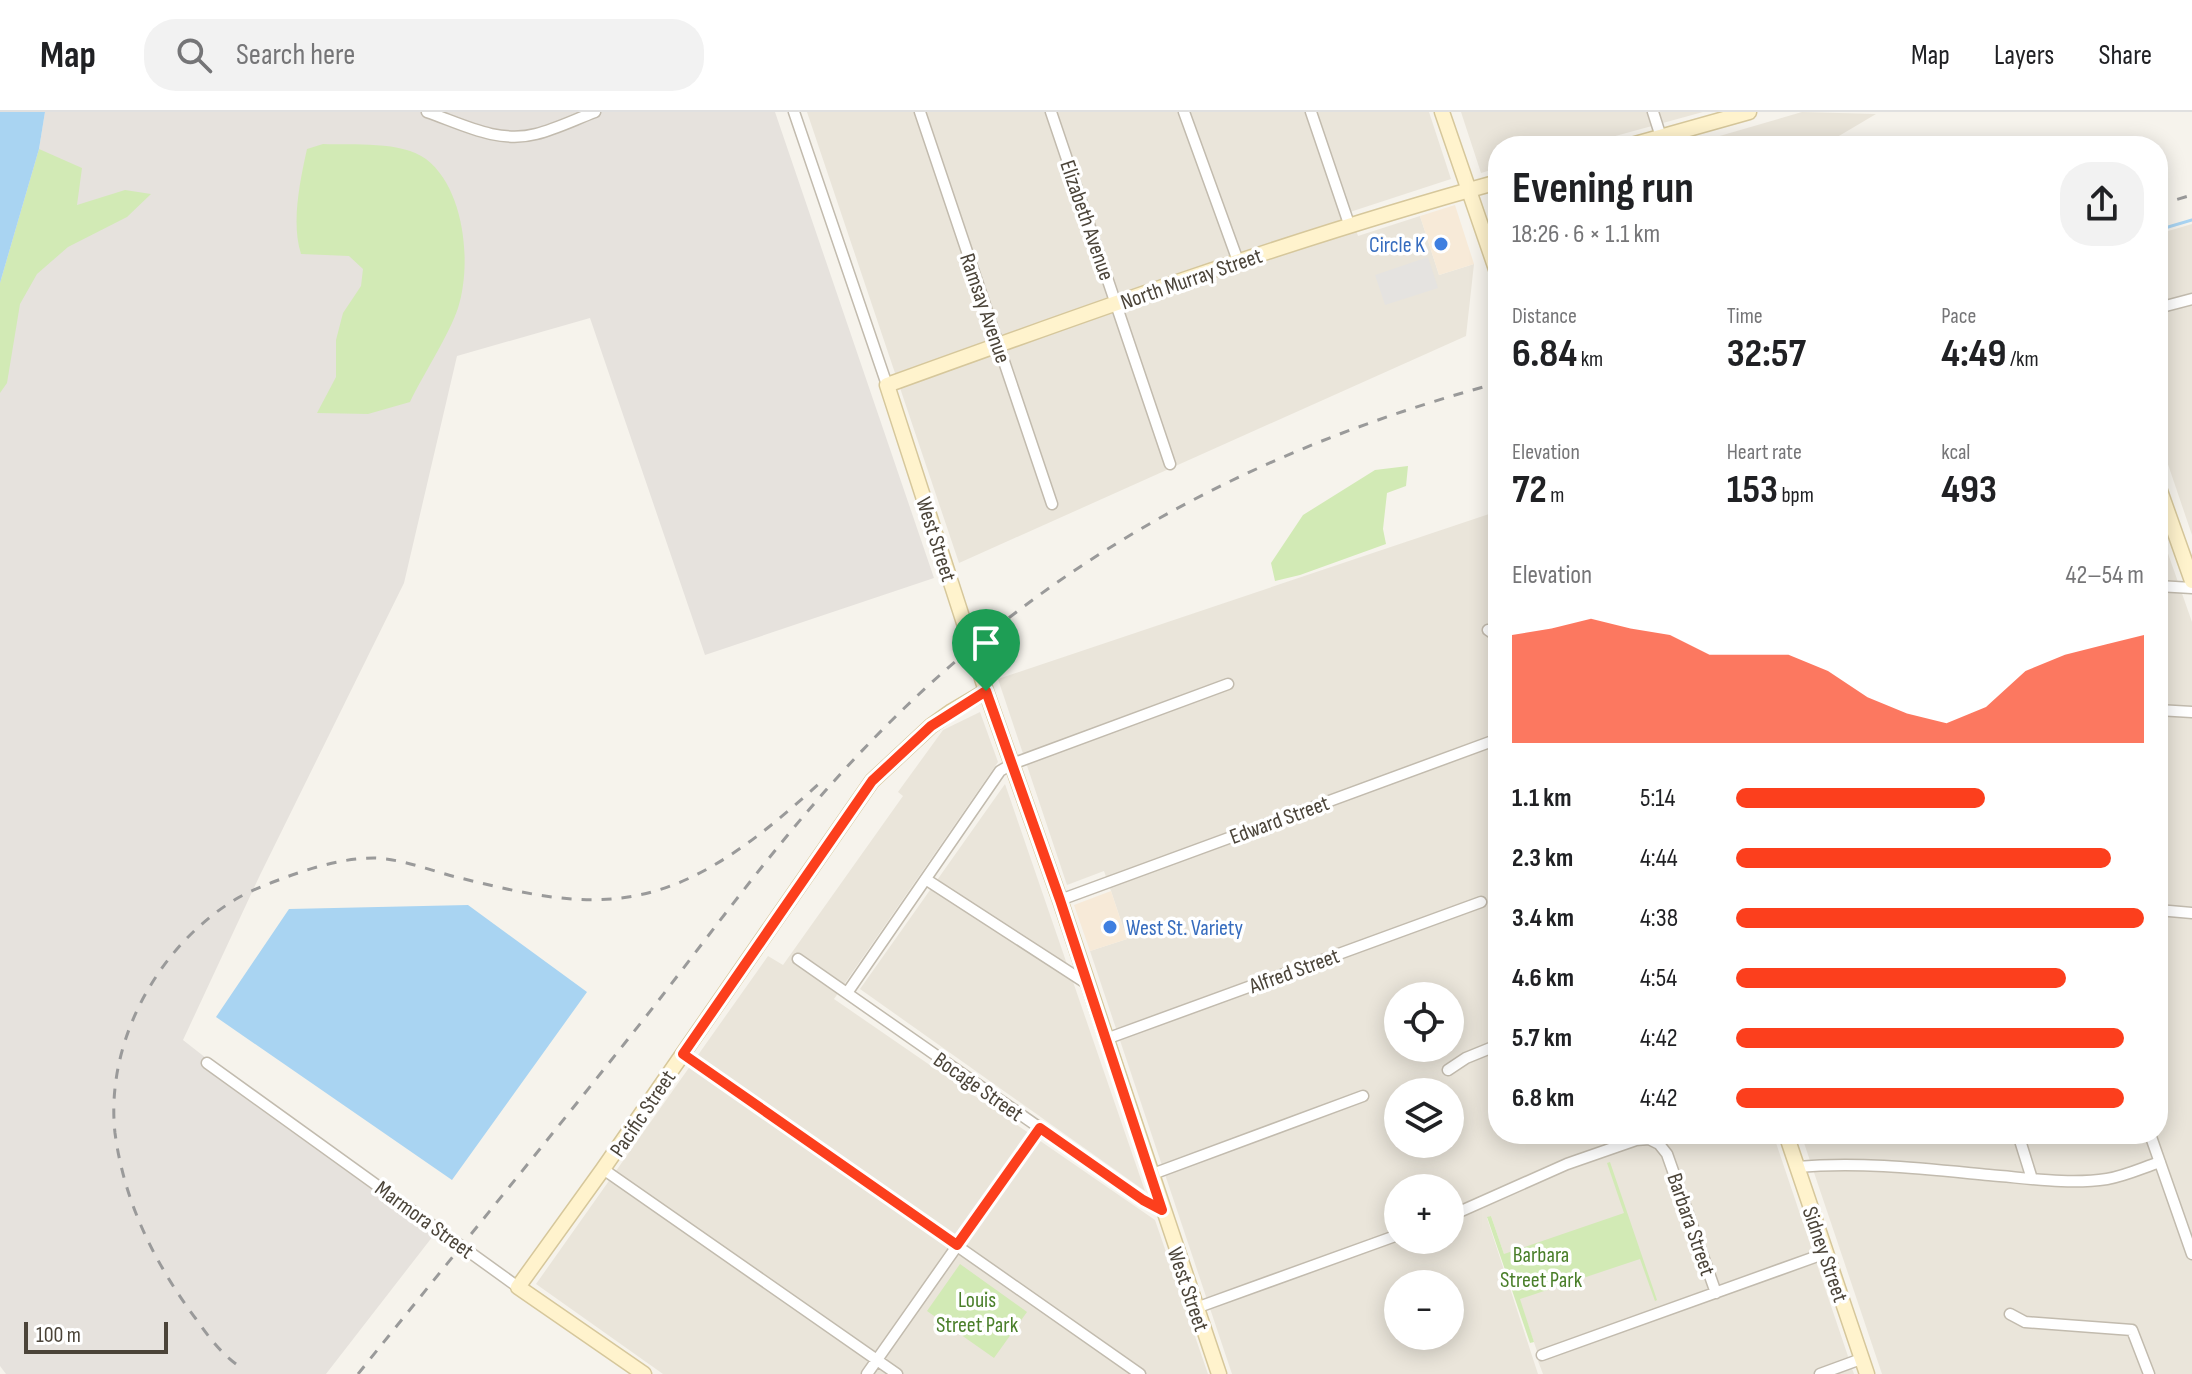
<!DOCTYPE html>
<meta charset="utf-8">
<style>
body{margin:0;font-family:"Sofia Sans Condensed",sans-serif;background:#f2f2f2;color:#202124;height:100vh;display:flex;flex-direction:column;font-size:30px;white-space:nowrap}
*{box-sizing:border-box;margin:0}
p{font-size:26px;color:#757577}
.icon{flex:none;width:44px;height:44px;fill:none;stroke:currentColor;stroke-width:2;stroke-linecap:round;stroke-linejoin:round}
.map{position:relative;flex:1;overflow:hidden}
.drawer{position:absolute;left:1488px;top:24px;width:680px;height:1008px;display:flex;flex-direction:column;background:#fff;border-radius:32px;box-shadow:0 4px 20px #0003}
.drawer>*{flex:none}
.tools{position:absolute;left:1384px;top:870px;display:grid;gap:16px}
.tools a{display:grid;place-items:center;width:80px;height:80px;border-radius:50%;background:#fff;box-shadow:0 4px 20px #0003;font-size:40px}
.scale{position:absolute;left:24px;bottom:20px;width:144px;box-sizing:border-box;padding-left:8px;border:4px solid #4b4439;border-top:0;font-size:22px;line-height:28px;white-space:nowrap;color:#4b4439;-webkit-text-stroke:6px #fff;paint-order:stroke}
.pin{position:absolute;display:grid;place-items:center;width:68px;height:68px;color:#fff;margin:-82px -34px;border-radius:50% 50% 50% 0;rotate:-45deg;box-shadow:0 0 8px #0007}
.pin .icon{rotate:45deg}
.round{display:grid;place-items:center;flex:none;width:84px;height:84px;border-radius:32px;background:#f2f2f2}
.summary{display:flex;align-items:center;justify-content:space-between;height:136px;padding:0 24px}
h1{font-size:44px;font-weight:700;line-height:60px}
.figures{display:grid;grid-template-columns:repeat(3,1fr);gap:12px;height:136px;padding:8px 24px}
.figures div{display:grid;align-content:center}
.figures b{font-size:40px;font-weight:700}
.figures small{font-size:22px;font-weight:400}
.figures p{font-size:22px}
.chart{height:224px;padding:16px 24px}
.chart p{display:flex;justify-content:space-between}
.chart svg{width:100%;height:144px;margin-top:8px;fill:#fc3f1d;opacity:.7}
ul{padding:0 24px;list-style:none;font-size:26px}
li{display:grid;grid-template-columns:128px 96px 1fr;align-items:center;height:60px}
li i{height:20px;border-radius:10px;background:#fc3f1d}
header{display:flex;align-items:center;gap:48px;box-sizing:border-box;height:112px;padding:0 40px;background:#fff;border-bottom:2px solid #e0e0e0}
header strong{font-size:38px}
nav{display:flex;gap:44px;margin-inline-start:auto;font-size:28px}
.search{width:560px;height:72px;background:#f2f2f2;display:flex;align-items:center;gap:20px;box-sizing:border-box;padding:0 28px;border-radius:32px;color:#757577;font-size:30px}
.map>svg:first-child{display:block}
</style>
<header>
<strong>Map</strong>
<div class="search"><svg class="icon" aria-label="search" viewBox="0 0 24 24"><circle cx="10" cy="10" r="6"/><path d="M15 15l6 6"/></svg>Search here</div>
<nav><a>Map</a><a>Layers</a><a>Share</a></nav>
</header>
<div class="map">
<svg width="2192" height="1262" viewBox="0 0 2192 1262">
<rect width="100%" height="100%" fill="#f6f3ec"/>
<path fill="#eae5da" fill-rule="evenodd" d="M807,0H1429L1451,67L1350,100L1358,124L1420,104L1439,163L1474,152L1466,224L959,451Z
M1461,0H1703L1579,34H1498V56L1481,61Z
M1802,0L1876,2L1822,34H1685Z
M2192,112V423L2158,323V122Z
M1498,399V1022H1773L1854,1262H1543L1538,1249L1540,1248L1491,1104L1487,1106L1538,1262H1232L1090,839L1127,827L1111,779L1104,759L1067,773L998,567ZM1398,884H1450V936H1398ZM1398,980H1450V1032H1398ZM1398,1076H1450V1128H1398ZM1398,1172H1450V1224H1398Z
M2158,413L2192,510V1262H1882L1801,1022H2158Z
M980,600L998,650L834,887L1155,1108L1208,1262H663L536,1172L768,844L783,853L903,684L898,680L943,618Z
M1005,672L1145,1079L860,877Z"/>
<path fill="#f7ead8" d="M1455,93L1474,152L1439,163L1420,104Z
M1111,779L1127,827L1090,839L1074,793Z"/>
<path fill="#e6e2dd" d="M45,0H775L934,466L705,543L590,206L457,244L404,471L260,763L183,928L433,1124L326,1262H6L0,1254V171L39,37Z"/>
<path fill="#d2eab5" d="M323,32C353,33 402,29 426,47C465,77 472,152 458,196C449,223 423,263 410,290L368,302L317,301L336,265V228L343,201L361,174L363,157L349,144L301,142C291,111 300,69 307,37Z
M39,37L82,56L77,93L125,78L151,82L127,105L68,135L37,162L20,192L7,271L0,281V171Z
M1408,354L1406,374L1387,381L1383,417L1386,432L1300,463L1275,469L1271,451L1303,403L1375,358Z
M1610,1050L1657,1188L1655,1189L1640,1147L1520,1187L1534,1230L1530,1231L1487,1105L1491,1104L1504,1142L1624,1101L1607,1051Z
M960,1152L1027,1200L994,1246L927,1199Z"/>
<path fill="#e5e3e0" d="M1428,145L1438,176L1385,193L1375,163Z"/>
<path fill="#a9d4f2" d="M0,0H45L39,37L0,171Z
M468,793L587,880L452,1068L216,905L289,797Z"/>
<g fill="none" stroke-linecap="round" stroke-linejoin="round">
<path stroke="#a9d4f2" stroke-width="3" d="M2158,118L2192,108"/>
<g stroke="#c2bbae" stroke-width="13">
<path id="street" d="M427,0C462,12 498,32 536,22C556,17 576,7 595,0
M794,0L887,273
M920,0L1052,392
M1051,0L1170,352
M1184,0L1238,149
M1311,0L1349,112
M1653,0L1661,25
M2158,196L2192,187
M2158,474L2192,476
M1488,518L1498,525
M2158,598L2192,600
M927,768L1086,871
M1060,788L1498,627
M2158,798L2192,801
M798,847L1143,1088L1162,1098
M847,881L1000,659L1012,652L1228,572
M1106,927L1481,790
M683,942L1140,1262
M207,951L518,1175
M1448,958L1466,946L1498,933
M2018,1022L2032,1067
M2150,1022L2192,1142
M1797,1055C1860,1049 1927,1057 1989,1063C2027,1066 2069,1073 2107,1067C2125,1064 2142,1056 2160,1050
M603,1057L897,1262
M1150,1063L1363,984
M1450,1104L1567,1052L1636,1028L1649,1027L1659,1032L1667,1042L1716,1181
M1196,1196L1398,1123
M2010,1202L2025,1210L2132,1218L2149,1262
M1542,1243L1826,1141
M867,1262L1040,1016
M1820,1262L1861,1247"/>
</g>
<g stroke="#d6c79b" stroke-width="17">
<path id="secondary" d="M1442,0L1498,163
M1628,34L1749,0
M2158,373L2192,469
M1786,1022L1867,1262
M644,1262L518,1175L603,1057L872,669L931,614L952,599L986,579
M1219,1262L1060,788L986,579L887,273C1089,200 1291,127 1498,70"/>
</g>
<use href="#street" stroke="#fff" stroke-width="10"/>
<use href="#secondary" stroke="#fff3cd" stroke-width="14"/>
<path stroke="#9a9a9a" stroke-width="3" stroke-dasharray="10 10" stroke-linecap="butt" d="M2158,93L2192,83
M236,1252C219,1239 208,1224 196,1207C155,1152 124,1090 115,1021C105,930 158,834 236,787C253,777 273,770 292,763C318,754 346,746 374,746C402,747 429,758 456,765C514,779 574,795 634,784C707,771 769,717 822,669
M358,1262C457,1139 557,1017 655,893C717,813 777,731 845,657C1026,459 1241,340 1498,271"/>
</g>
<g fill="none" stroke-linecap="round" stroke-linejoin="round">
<g stroke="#fff" stroke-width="16">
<path id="route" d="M986,579L1060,788L1162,1098L1143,1088L1040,1016L957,1133L683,942L872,669L931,614Z"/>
</g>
<use href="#route" stroke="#fc3f1d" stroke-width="10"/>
</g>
<g fill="#3f7fe0" stroke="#fff" stroke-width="3">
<circle cx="1441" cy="132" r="8"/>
<circle cx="1110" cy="815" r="8"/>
</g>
<g text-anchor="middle" stroke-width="7" stroke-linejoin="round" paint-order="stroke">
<g font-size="22" fill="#4b4439" stroke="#fff">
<text transform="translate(1088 108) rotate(71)" y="8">Elizabeth Avenue</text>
<text transform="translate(1191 166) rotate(-19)" y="8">North Murray Street</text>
<text transform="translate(986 196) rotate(71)" y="8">Ramsay Avenue</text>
<text transform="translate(937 427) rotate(72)" y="8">West Street</text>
<text transform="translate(1279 707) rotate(-20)" y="8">Edward Street</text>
<text transform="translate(1294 858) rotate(-20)" y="8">Alfred Street</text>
<text transform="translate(979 974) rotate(35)" y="8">Bocage Street</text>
<text transform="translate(642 1001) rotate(-56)" y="8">Pacific Street</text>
<text transform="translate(425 1107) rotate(36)" y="8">Marmora Street</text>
<text transform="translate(1692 1112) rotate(71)" y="8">Barbara Street</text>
<text transform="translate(1826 1142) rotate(71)" y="8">Sidney Street</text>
<text transform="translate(1189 1177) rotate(71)" y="8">West Street</text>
</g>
<g font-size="22" fill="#366cbe" stroke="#fff" text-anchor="end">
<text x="1425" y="140">Circle K</text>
<text x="1126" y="823" text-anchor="start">West St. Variety</text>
</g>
<g font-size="22" fill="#4a7f2a" stroke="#fff">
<text x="1541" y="1150">Barbara<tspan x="1541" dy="25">Street Park</tspan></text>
<text x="977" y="1195">Louis<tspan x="977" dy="25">Street Park</tspan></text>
</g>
</g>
</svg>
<div class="tools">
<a><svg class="icon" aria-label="locate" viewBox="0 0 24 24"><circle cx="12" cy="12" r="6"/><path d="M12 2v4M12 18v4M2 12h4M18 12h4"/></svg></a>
<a><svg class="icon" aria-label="layers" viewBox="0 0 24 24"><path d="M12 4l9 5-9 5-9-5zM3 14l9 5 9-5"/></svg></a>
<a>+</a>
<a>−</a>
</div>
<div class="scale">100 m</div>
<div class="pin" style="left:986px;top:579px;background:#1e9e55"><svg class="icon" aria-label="arrive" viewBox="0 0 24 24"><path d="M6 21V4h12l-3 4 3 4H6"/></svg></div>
<section class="drawer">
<div class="summary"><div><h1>Evening run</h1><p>18:26 · 6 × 1.1 km</p></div><a class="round"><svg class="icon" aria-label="share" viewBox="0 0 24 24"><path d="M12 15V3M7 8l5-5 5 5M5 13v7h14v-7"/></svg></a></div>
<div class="figures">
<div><p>Distance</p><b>6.84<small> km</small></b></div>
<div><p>Time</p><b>32:57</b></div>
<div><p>Pace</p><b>4:49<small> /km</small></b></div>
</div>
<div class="figures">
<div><p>Elevation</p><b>72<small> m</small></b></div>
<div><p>Heart rate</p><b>153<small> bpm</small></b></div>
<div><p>kcal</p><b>493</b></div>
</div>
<div class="chart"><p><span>Elevation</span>42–54 m</p>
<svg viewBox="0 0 160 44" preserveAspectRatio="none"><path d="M0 44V11L10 9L20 6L30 9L40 11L50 17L60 17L70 17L80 22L90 30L100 35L110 38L120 33L130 22L140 17L150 14L160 11V44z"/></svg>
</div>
<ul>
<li><b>1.1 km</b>5:14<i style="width:61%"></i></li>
<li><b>2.3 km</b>4:44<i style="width:92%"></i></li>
<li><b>3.4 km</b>4:38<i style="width:100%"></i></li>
<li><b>4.6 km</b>4:54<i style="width:81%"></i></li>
<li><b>5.7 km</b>4:42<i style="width:95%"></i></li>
<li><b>6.8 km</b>4:42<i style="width:95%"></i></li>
</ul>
</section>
</div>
